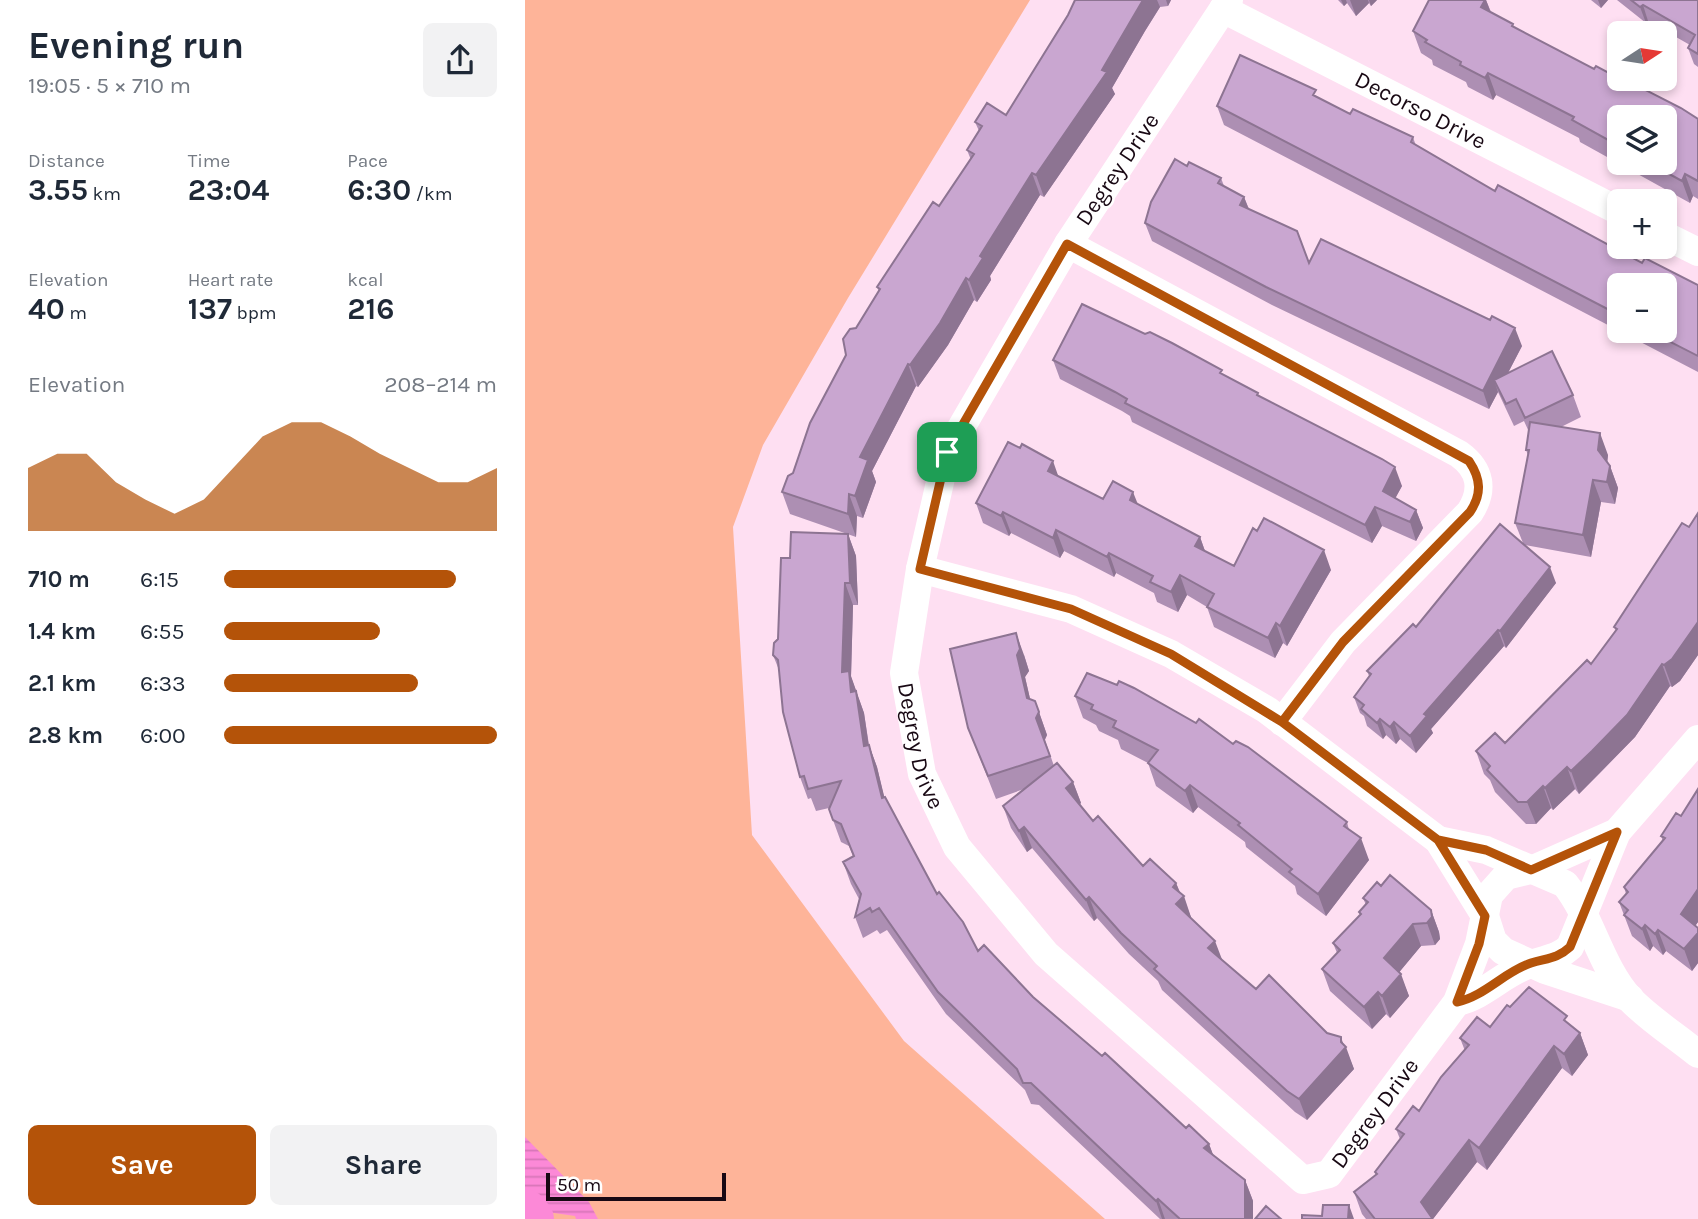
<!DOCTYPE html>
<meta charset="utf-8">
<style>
body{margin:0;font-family:Karla,sans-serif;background:#f2f2f3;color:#1f2937;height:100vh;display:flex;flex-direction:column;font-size:26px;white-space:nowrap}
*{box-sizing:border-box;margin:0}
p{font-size:23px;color:#747a83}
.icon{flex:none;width:38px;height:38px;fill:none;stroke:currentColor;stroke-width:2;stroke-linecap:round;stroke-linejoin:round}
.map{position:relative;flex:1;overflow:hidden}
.side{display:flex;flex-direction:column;background:#fff;width:525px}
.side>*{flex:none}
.needle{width:46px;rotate:78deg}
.buttons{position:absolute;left:1082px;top:21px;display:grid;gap:14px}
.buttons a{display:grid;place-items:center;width:70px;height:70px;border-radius:10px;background:#fff;box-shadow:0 4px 10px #0003;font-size:35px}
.scale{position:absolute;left:21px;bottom:18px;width:180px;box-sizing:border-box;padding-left:7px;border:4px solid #180813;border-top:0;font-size:19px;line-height:24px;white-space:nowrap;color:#180813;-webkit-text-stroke:5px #fff;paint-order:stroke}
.pin{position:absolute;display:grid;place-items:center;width:60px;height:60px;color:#fff;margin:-30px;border-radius:14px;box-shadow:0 4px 10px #0006}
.round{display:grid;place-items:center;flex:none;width:74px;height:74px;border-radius:10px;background:#f2f2f3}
.overview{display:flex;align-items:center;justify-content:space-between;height:119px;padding:0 28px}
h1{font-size:38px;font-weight:700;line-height:52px}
.figures{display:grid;grid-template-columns:repeat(3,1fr);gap:10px;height:119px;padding:7px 28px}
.figures div{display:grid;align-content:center}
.figures b{font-size:30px;font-weight:700}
.figures small{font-size:19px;font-weight:400}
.figures p{font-size:19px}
.chart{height:196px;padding:14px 28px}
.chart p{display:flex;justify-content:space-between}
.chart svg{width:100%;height:126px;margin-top:7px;fill:#b45309;opacity:.7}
.primary-button{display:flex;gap:14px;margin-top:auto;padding:14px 28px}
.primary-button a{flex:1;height:80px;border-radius:10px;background:#b45309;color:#fff;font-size:28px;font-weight:700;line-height:80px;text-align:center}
.primary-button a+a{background:#f2f2f3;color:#1f2937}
ul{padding:0 28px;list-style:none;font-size:23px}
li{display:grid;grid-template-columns:112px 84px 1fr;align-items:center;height:52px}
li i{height:18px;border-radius:9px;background:#b45309}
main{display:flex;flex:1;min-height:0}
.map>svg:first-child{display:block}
</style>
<main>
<section class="side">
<div class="overview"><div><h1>Evening run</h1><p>19:05 · 5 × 710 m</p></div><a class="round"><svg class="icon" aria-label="share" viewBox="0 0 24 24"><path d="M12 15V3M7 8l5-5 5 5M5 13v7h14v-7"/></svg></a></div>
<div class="figures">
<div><p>Distance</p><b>3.55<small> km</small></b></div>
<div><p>Time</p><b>23:04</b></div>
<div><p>Pace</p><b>6:30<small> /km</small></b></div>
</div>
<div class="figures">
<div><p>Elevation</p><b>40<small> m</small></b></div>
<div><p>Heart rate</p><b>137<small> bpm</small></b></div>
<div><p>kcal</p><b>216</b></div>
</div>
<div class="chart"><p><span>Elevation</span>208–214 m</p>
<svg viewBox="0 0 160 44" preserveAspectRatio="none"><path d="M0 44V22L10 17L20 17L30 27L40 33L50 38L60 33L70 22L80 11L90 6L100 6L110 11L120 17L130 22L140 27L150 27L160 22V44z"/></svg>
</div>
<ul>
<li><b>710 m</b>6:15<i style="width:85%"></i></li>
<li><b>1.4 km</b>6:55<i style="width:57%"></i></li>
<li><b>2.1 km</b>6:33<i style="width:71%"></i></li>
<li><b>2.8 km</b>6:00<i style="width:100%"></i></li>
</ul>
<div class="primary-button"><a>Save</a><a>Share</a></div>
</section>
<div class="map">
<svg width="1173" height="1219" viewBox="0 0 1173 1219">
<defs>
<pattern id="water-rules" width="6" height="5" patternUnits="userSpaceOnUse" patternTransform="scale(1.75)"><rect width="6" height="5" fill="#fc89d7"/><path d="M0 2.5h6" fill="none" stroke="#d775b8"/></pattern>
</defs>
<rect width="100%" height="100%" fill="#fedff2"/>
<path fill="#feb499" d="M0,0H505L323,298L238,445L208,527L227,835L379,1041L580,1219H0Z"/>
<path fill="url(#water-rules)" d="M0,1137L64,1202L73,1219H51L50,1216L15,1211L0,1197Z"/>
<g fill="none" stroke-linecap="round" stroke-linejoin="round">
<path stroke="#fc89d7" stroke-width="44" d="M0,1211L7,1219"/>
<g stroke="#fff" stroke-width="28">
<path id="s1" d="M704,0L543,244L422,452L395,569L379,673L397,774L432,847L521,954L778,1180L804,1174L932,1002L954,944L964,895L981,876L1006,870L1092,832L1173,739"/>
<path id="s2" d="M698,9L1094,211"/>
<path d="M1139,235L1173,252"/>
<path d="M543,244L934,454C956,470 959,490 945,512L818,642L757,722"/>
<path d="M395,569L546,609L646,654L742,710L913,840L960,916L968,941L978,951L1020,970L1105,998"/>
<path d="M913,840L961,850L1040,884C1067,918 1075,966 1105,999C1124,1019 1151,1036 1173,1054"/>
<path d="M932,1002C960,996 979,972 1006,964C1022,958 1032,959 1045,947L1092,832"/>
</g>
</g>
<path fill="#ad8fb3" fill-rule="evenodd" d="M550,0H646L643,6L635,7L620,31L587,88L590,94L519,197L515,195L465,276L466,280L452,302L449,300L423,345L393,387L391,386L347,471L351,482L338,518L332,516L331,537L265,514L257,492L268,473L321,355L331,328L354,292L352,287L414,206L446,160L442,150L454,131L450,122L481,115L543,15Z
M813,0H852L846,6L844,3L831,16L822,3L819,6Z
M904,0H961L966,12L990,28L1069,69L1110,87L1173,119V199L1168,196L1165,203L1055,142L1054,138L971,95L968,100L943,87L941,82L908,65L907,60L896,53L888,31ZM1094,117L1139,163H1094Z
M1066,0H1083L1076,8Z
M1092,0H1173V67L1169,64L1163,48L1165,45L1123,21L1121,23Z
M793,98L825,114L888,137L891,146L970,191L1117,263L1173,285V372L699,125L692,106ZM1094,285L1139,331H1094Z
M662,166L696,178L699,186L719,197L724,209L784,263L997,346L983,373L1048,395L1056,417L1036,427L1083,455L1082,463L1085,466L1093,488L1090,504L1076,502L1066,557L1000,545L1031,583L981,648L979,646L906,729L908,733L891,753L875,739L871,744L861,735L858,739L842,726L839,716L835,713L829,697L844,676L842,671L891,627L998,543L990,523L1003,455L1001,450L1004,432L999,421L989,426L973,392L964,409L747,305L627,241L620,223Z
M620,334L699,375L877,486L870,498L891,510L898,528L891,541L857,526L847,543L607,422L605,416L597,411L535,379L528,360Z
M534,476L578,499L613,504L675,537L680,551L709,566L806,570L762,646L758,643L750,658L689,627L682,607L662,595L653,612L632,602L629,593L591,573L589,577L539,551L535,558L486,533L484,536L458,523L451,503Z
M1173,513V655L1155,681L1147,687L1145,686L1110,737L1075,773L1054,794L1050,789L1028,810L1026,808L1011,824H1001L970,792L965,780L959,774L951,751L980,743L1066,664L1091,631L1089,627L1164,527Z
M323,534L331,556L333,605H328L326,677L339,713L344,745L352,767L359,797L412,894L453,951L661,1128L684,1144L688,1155L720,1180L728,1201V1219H635L514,1105L506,1104L500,1090L421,1014L362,930L355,934L352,930L338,938L330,917L334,899L326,884L318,862L328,856L324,846L316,842L304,809V808L291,811L286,798L283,799L275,777L254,670L248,655L253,639L265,558Z
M499,655L504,671L500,677L505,699L510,701L522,735L520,740L529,766L548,782L556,803L554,805L568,821L618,866L651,883L666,917V918L697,960L731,989L819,1045L829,1069L782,1120L770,1112L637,990L633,981L604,954L572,918L569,921L507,848L502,852L486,828L478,806L499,789L471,799L443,728Z
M550,696L708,744L822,822L824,830L844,860L801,916L772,894L770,886L721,847L720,842L673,807L668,813L631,786L623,763L596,749L593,740L574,731L571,725L558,718Z
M1173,789V922L1170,926L1173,928V963L1167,971L1141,951L1138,955L1128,946L1125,951L1107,936L1094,902L1101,894L1099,887L1138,841L1136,836L1156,816Z
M856,886L906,910L914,932L915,939L910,945L896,946L874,972L884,996L865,1018L861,1014L847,1029L805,991L797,969L812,953L808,943L835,915L834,912L841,905L838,898Z
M985,1007L1045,1025L1055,1033L1063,1055L1047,1076L1037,1068L962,1170L952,1162L908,1219H841L837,1214L829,1192L851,1175L850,1172L875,1139L871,1129L894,1111L940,1051L935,1038L965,1027Z"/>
<path fill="#8d7492" d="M618,0H632L635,7L620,31L587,88L590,94L519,197L511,175L577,70Z
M641,0H646L643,6Z
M816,0H821L822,3L819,6Z
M825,0H843L844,3L831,16Z
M844,0H852L846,6Z
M960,0H961L969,21L956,7Z
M1073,0H1083L1076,8Z
M1118,5L1123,21L1121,23L1115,7Z
M963,73L971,95L968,100L960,78Z
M507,173L515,195L465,276L466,280L452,302L444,280L455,256Z
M1160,174L1168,196L1165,203L1157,181Z
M719,197L726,215L715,205Z
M441,278L449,300L423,345L393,387L385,365Z
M990,328L997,346L974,390L969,380L973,392L964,409L958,391Z
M383,364L391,386L347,471L351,482L338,518L330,496L335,457Z
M1075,433L1083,455L1081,473L1073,450Z
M528,461L535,481L523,471Z
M1085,466L1093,488L1090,504L1082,482Z
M870,467L877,486L864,510L858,491Z
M1068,480L1076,502L1066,557L1058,535Z
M608,492L616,512L605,500Z
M324,494L332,516L331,537L323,514Z
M850,507L857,526L847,543L840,525Z
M891,510L898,528L891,541L885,522Z
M478,512L486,533L484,536L476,516Z
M531,530L539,551L535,558L528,538Z
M323,534L331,556L333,605L325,583Z
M675,537L682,557L670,546Z
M799,550L806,570L762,646L755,626Z
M584,553L591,573L589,577L582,557Z
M1025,567L1031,583L981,648L975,631Z
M655,575L662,595L653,612L646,592Z
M320,583L328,605L326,676L339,713L347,768L339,746L326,692L317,672Z
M1173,622V655L1155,681L1147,687L1139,665Z
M751,623L758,643L750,658L743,638Z
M973,630L979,646L906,729L908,733L891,753L885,736L899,714Z
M491,633L499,655L504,671L500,677L510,720L502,698L492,655Z
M1137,664L1145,686L1110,737L1054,794L1046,771Z
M514,712L522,735L519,741L511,718Z
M855,719L861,735L858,739L852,723Z
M869,722L875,739L871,744L865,727Z
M344,745L352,767L365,820L357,798Z
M1042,767L1050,789L1028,810L1020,788Z
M548,782L556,803L549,809L541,788Z
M665,785L673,807L668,813L660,791Z
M1018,786L1026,808L1011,824L1002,802Z
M499,827L507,848L502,852L494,831Z
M836,838L844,860L801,916L793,894Z
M651,883L657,898L659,896L666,917L658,926L651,904L648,887Z
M1173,889V922L1164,935L1156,914Z
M564,897L572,918L569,921L561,900Z
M906,910L914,932L915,939L910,945L902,923Z
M888,924L896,946L867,981L859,958Z
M1120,925L1128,946L1125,951L1117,929Z
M1133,930L1141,951L1138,955L1130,934Z
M1173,933V963L1167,971L1159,949Z
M690,941L698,962L683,948Z
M876,974L884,996L865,1018L857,996Z
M853,992L861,1014L847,1029L839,1007Z
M1055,1033L1063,1055L1047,1076L1039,1054Z
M816,1037L820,1049L821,1047L829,1069L782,1120L774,1099L816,1042Z
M1029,1046L1037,1068L962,1170L954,1148Z
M944,1140L952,1162L908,1219H902L896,1202Z
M684,1144L692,1165L679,1148Z
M720,1180L728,1201V1219H720Z
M633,1199L640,1219H637L631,1201Z
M824,1205L829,1219H823Z"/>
<path fill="#c9a6d0" stroke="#8d7492" stroke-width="2" d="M550,0H618L577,70L582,72L511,175L507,173L455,256L458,258L444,280L441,278L415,323L385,365L383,364L335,457L343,460L330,496L324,494L323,514L257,492L263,476L268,473L285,423L321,355L318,339L325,329L331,328L355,289L352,287L408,202L414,206L449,154L442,150L457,126L450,122L462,103L481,115L543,15Z
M904,0H960L956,7L988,24L987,26L1069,69L1071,66L1110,87L1111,85L1156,108L1173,119V181L1160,174L1157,181L1124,163H1139V117H1094V146L1047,120L1049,117L963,73L960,78L935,65L936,62L900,42L902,40L888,31Z
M1106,0H1173V54L1163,48L1170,35L1118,5L1115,7Z
M715,55L791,90L788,95L825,114L828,109L888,137L886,142L970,191L973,185L1117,263L1120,258L1173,285V356L1124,331H1139V285H1094V315L692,106Z
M650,159L662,166L664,162L696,178L693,183L719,197L715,205L772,231L784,263L796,239L965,320L967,316L990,328L958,391L741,287L620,223L626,202Z
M557,304L620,334L625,332L647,343L697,370L695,373L733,393L732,395L857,459L870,467L858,491L891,510L885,522L850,507L840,525L600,403L602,399L590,392L528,360Z
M1027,351L1048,395L1000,418L991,399L981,404L969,380Z
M1005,422L1075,433L1073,450L1085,466L1082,482L1068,480L1058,535L990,523L1004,450H1001Z
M483,442L495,448L497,444L528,461L523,471L578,499L588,481L608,492L605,500L675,537L670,546L709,566L728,528L732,531L739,518L799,550L755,626L751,623L743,638L682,607L689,594L655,575L646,592L625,582L628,576L584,553L582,557L531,530L528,538L478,512L476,516L451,503Z
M1173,513V622L1147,659L1139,665L1137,664L1102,715L1067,751L1046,771L1042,767L1020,788L1018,786L1002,802H993L962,770L965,766L951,751L970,733L980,743L1062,660L1066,664L1092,629L1089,627L1157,523L1164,527Z
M975,524L1025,567L975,631L973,630L899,714L902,716L885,736L869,722L865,727L855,719L852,723L836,709L839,705L829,697L846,674L842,671L888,624L891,627Z
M266,532L323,534L325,583H320L317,672L324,671L326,692L331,691L339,746L344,745L357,798L360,797L412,894L414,892L438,922L453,951L459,945L508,997L577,1056L580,1053L661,1128L664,1125L684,1144L679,1148L720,1180V1219H655L633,1199L631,1201L506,1083H498L492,1069L413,992L354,908L347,912L345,908L330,917L336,894L318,862L329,856L316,824L308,820L304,809L316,781L283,789L279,776L275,777L258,712L253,660L248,655L249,643L253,639L256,558H265Z
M491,633L495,649L492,655L502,698L510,701L514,712L511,718L525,756L463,776L443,728L425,649Z
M562,673L592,685L594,681L609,688L671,723L674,719L708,744L711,741L723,747L822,822L819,826L836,838L793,894L764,872L767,869L713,825L715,823L665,785L660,791L623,763L633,750L588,727L591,721L566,709L568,705L550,696Z
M532,763L548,782L541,788L568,821L573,816L618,866L625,859L651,883L648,887L659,896L651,904L690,941L683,948L731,989L744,975L802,1033L816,1037V1042L821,1047L774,1099L762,1091L629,969L632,966L596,933L564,897L561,900L499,827L494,831L478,806Z
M1173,789V889L1156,914L1173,928V933L1159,949L1133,930L1130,934L1120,925L1117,929L1099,915L1103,910L1094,902L1103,892L1099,887L1140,838L1136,836L1151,813L1156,816Z
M865,875L906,910L907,917L902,923L888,924L859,958L876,974L857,996L853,992L839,1007L797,969L815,950L808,943L836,914L834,912L843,902L838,898L852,882L856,886Z
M1004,987L1042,1016L1039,1020L1055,1033L1039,1054L1029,1046L954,1148L944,1140L896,1202L907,1218L906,1219H850L829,1192L852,1174L850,1172L879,1134L871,1129L888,1106L894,1111L916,1077L944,1045L935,1038L952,1017L965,1027L982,1005L985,1007Z
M798,1205H824L823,1219H777V1215L797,1216Z
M741,1206L756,1219H730Z"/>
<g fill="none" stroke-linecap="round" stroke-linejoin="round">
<g stroke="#fff" stroke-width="14">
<path id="route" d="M422,452L395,569L546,609L646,654L757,722L913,840L960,916L954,944L932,1002C960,996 979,972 1006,963C1022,958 1032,959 1045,947L1092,832L1006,870L961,850L913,840L757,722L818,642L945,512C957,494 956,479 944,461L542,244L422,452"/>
</g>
<use href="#route" stroke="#b45309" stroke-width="9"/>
</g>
<g text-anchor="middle" stroke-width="5" stroke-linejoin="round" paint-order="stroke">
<g font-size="23" fill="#180813" stroke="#fff">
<text dy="8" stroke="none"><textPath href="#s2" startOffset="222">Decorso Drive</textPath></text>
<text transform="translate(592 169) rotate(-56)" y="8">Degrey Drive</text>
<text dy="8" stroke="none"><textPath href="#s1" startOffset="833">Degrey Drive</textPath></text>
<text dy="8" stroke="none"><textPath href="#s1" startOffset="1526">Degrey Drive</textPath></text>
</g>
</g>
</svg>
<div class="buttons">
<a><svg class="needle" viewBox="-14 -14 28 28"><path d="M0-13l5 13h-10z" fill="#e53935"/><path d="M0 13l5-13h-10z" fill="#747a83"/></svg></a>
<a><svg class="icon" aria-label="layers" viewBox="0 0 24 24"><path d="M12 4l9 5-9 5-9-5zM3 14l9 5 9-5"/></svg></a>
<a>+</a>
<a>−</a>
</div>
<div class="scale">50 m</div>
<div class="pin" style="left:422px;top:452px;background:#1e9e55"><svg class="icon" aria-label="arrive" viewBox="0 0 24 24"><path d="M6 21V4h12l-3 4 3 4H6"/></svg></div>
</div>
</main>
